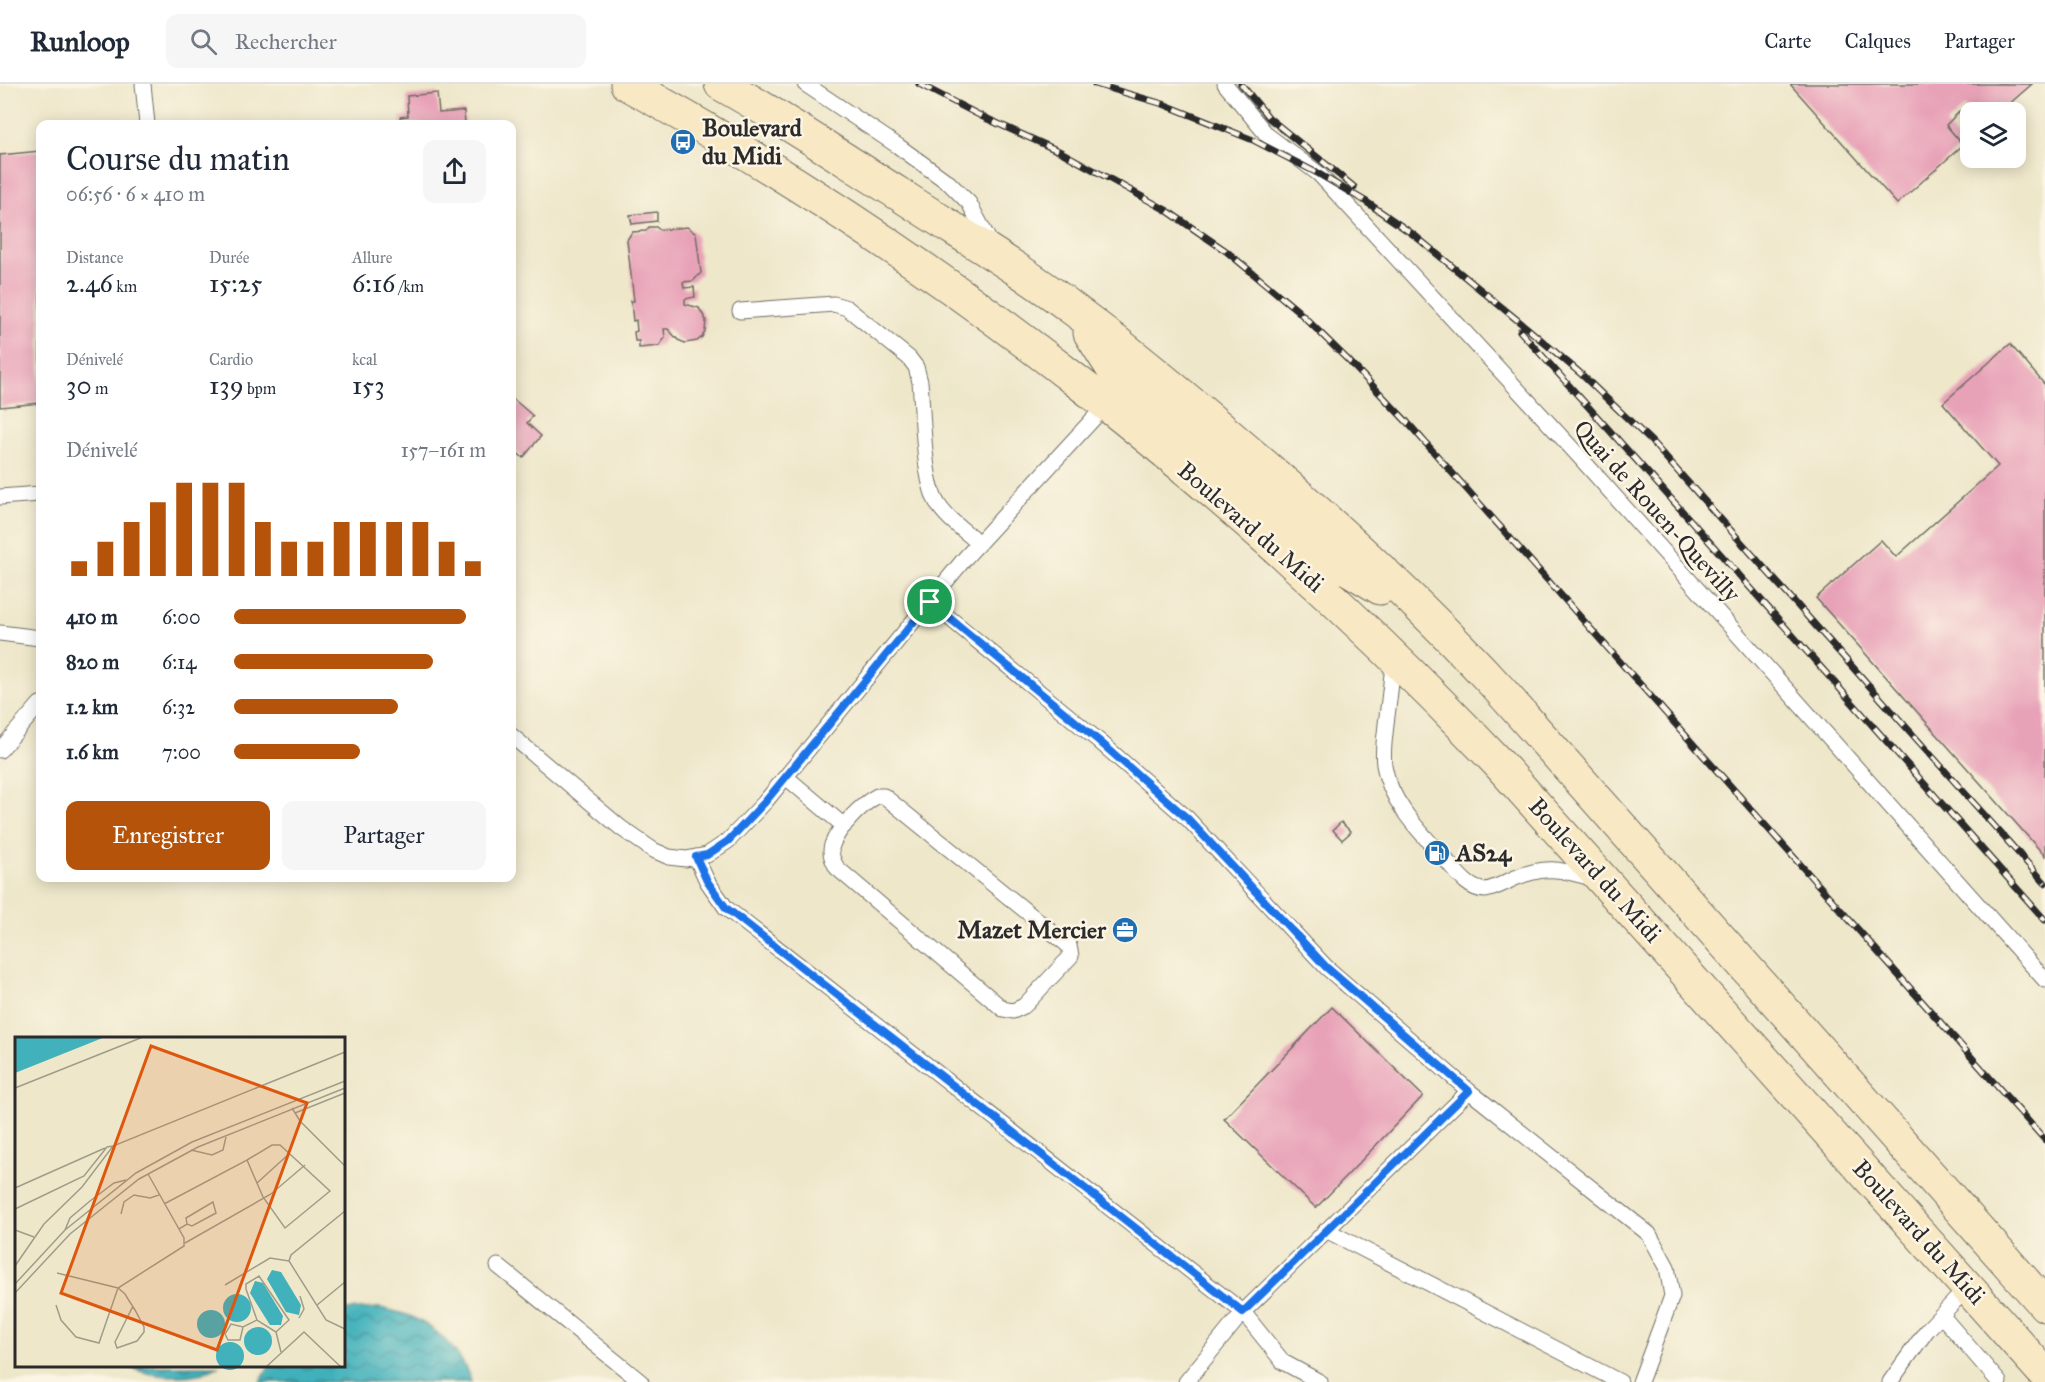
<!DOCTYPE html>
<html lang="fr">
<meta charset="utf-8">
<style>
body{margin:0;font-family:"IM FELL Great Primer",serif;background:#f6f6f7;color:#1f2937;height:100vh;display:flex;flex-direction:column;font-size:22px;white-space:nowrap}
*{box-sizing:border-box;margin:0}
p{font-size:20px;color:#747a83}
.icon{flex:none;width:33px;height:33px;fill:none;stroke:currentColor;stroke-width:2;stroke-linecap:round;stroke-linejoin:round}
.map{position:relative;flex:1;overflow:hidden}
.side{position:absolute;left:36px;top:36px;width:480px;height:762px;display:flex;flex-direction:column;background:#fff;border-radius:12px;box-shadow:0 3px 15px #0003}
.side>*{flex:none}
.fabs{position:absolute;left:1960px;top:18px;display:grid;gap:12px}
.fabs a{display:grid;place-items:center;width:66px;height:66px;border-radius:12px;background:#fff;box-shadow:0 3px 15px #0003;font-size:30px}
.pin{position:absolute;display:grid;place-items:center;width:51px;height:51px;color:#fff;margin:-26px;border:3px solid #fff;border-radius:50%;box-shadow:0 2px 6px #0007}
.round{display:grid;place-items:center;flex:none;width:63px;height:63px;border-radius:12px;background:#f6f6f7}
.summary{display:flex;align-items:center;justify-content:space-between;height:102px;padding:0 30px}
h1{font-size:33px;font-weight:600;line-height:45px}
.figures{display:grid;grid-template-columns:repeat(3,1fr);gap:9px;height:102px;padding:6px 30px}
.figures div{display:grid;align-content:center}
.figures b{font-size:26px;font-weight:600}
.figures small{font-size:16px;font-weight:400}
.figures p{font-size:16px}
.chart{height:168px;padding:12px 30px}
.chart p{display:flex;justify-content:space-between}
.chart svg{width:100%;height:108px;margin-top:6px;stroke:#b45309;stroke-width:6}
.cta{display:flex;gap:12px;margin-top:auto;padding:12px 30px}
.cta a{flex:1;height:69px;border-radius:12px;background:#b45309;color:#fff;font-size:24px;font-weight:600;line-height:69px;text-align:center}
.cta a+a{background:#f6f6f7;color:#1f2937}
ul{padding:0 30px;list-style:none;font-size:20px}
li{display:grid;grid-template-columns:96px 72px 1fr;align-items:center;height:45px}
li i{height:15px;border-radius:8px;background:#b45309}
header{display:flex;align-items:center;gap:36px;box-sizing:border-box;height:84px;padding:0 30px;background:#fff;border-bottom:2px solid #e0e1e3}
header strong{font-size:28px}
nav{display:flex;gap:33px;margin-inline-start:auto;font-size:21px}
.search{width:420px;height:54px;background:#f6f6f7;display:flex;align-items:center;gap:15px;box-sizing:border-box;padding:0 21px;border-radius:12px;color:#747a83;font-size:22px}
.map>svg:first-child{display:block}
</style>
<header>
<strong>Runloop</strong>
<div class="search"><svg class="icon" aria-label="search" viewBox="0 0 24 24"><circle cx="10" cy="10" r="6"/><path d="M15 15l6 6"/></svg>Rechercher</div>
<nav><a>Carte</a><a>Calques</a><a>Partager</a></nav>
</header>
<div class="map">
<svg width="2045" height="1298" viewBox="0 0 2045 1298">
<defs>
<pattern id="water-waves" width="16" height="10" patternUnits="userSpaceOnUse" patternTransform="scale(1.5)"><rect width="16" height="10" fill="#41b1bb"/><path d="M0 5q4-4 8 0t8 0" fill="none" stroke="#379098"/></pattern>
</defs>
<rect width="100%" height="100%" fill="#fcf5e5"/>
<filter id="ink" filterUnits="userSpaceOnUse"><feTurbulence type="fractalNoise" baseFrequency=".0167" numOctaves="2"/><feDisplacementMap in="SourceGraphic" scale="12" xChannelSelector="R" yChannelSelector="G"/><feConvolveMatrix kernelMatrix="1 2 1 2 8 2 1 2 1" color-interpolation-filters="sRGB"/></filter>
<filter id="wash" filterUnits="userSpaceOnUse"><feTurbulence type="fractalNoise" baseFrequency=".008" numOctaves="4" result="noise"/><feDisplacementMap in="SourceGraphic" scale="24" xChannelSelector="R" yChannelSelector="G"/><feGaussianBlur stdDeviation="1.35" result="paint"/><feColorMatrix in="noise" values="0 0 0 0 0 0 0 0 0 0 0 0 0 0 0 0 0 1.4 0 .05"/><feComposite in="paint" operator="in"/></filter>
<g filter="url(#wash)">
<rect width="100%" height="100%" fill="#eee7ca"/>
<path fill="url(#water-waves)" stroke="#366e73" stroke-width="1.5" d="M380,1224C391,1227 406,1229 416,1235C440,1247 464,1272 471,1298H260L269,1282H344V1226Z
M127,1282H219C194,1297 153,1294 127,1282Z"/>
<g id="blocks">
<path fill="#e8a2b8" d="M1790,0H2032L2000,28H1971L1965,22L1946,41L1963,61L1897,120Z
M437,9L439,29L464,27L465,40H401L400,33L408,32L407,12Z
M40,67V319L0,323V71Z
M657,128V137L632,140L630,131Z
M649,143H656L660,146L687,143L696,150L701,189L693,197L683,198L684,204L694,203L695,213L685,215V220L699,224L706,236L705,247L702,253L697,257L685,259L678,256L668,245H664L665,254L659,262L639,264V257H635L634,248L637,247L636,236L633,237L631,217H634L627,156L632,148L646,147Z
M2010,260L2045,301V772L1816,514L1881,456L1896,473L1998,382L1943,319Z
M512,314L533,332L527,339L541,352L523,374L512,364Z
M1341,738L1351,748L1342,756L1333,746Z
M1332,923L1423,1012L1316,1124L1224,1035Z"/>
</g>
</g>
<g filter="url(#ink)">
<use href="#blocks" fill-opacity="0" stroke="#6f6d63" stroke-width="1.5"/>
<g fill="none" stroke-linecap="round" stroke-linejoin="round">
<g stroke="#6f6d63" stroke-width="17">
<path id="service" d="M143,0L147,40
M805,0L898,62L949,99L969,119L991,160
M1225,0L1267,51L1319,90L1577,370L2045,896
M740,227L834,220L847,224L909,274L916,283L920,298C923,329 923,391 936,417C945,434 965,447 979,459
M0,413L40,410
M930,518L1099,657L1188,735L1326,883L1469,1007L1649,1150L1667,1183L1672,1212L1640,1298
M0,549L40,554
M1394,575C1391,597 1389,618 1386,640C1385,653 1382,667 1384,681C1390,719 1421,749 1446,776C1456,787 1468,806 1485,806C1495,805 1506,798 1515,794C1548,780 1562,786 1595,795
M512,652L621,744L653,766L669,773L686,775L707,771L728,757L765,718L966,473L1106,321
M0,666L40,620
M786,693L844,742
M877,712H884L1069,862L1071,872L1024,922L1013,927L1003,925L837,784C833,777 829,769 832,761C838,744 862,720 877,712Z
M696,773L707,797L726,824L1243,1228L1283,1278L1320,1298
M1326,1146L1620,1298
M498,1182L641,1298
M1942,1232L1999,1298
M1186,1298L1243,1228L1469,1007
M1890,1298L1927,1246L1968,1203"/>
</g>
<g stroke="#6f6d63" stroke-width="35">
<path id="secondary" d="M627,0C951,179 1246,413 1500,681L2045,1290
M721,0C782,34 840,73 899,110C958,149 1020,184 1077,228C1139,274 1199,325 1258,376C1342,448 1424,523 1499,605L2045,1221
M1090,249L1123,301L1189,349L1342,481L1380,504"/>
</g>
<use href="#service" stroke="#fff" stroke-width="15"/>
<use href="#secondary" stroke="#f8e8c3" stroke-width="33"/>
<g stroke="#2b2b2b" stroke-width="7">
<path id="rail" d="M919,0L981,32L1061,68L1166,126L1226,167L1297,226L1349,277L1407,338L2045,1056
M1095,0L1163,20L1253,56L1319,90L1365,117L1414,151L1527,244L1580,289L1651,357L2045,799
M1241,0L1269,34L1354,103
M1520,247L1692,438L2045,836"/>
</g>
<use href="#rail" stroke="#fcf5e5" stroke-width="4.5" stroke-dasharray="14" stroke-linecap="butt"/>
</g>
</g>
<g fill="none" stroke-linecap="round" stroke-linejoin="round" filter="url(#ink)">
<g stroke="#fff" stroke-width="12">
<path id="route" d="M930,518L1099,657L1188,735L1326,883L1469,1007L1243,1228L726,824L707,797L696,773L707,771L728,757L765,718Z"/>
</g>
<use href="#route" stroke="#1a73e8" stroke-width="8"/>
</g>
<defs>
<g id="bus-disc" transform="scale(1.35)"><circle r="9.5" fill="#1f6fb2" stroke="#fcf5e5"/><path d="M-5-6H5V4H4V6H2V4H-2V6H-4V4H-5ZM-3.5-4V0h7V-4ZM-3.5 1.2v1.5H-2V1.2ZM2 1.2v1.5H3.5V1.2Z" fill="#fff"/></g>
<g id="fuel-disc" transform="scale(1.35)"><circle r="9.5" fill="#1f6fb2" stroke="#fcf5e5"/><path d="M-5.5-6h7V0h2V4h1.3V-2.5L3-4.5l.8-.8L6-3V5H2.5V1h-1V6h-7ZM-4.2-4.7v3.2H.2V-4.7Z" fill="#fff"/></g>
<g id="office-disc" transform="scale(1.35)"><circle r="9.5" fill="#1f6fb2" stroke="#fcf5e5"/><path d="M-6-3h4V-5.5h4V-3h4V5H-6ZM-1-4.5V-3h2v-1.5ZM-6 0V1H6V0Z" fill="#fff"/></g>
</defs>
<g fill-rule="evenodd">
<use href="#bus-disc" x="683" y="58"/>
<use href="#fuel-disc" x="1437" y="769"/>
<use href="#office-disc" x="1125" y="846"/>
</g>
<g text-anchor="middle" stroke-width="5" stroke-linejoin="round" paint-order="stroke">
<g font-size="24" font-weight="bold" fill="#2b2b2b" stroke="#fcf5e5" text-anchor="start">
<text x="702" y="52">Boulevard<tspan x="702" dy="28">du Midi</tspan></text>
<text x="1456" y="777">AS24</text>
<text x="1106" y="854" text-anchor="end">Mazet Mercier</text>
</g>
<g font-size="24" fill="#2b2b2b" stroke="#fcf5e5">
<text transform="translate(1657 427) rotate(48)" y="8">Quai de Rouen-Quevilly</text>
<text transform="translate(1251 443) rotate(41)" y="8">Boulevard du Midi</text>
<text transform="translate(1595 786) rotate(48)" y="8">Boulevard du Midi</text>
<text transform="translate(1919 1148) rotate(48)" y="8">Boulevard du Midi</text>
</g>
</g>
<g transform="translate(15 953)">
<rect width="330" height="330" fill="#eee7ca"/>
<path d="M0,0H90L0,36ZM257,233L266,235L286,268L284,278L271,275L252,242ZM240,244L248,246L268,279L266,288H255L235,256ZM208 271a14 14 0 1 1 28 0a14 14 0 1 1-28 0ZM182 287a14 14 0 1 1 28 0a14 14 0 1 1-28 0ZM229 304a14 14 0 1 1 28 0a14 14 0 1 1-28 0ZM201 319a14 14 0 1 1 28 0a14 14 0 1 1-28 0Z" fill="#41b1bb"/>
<path fill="none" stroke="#a09c8a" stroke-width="1.5" d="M0,51L128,0M277,71L285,84L330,129M280,76L330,56M176,113L197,118L208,113L211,100M242,146L275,116M0,151L90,111M149,167L232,123L248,160L270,191L315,154L265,108H257L232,123M0,172L69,139L92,110L98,109M330,174L276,218L274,224L311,283L330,292M106,177L109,165L119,158L135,161L144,158M164,192L172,187L177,189L201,176L198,165L171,181L172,187M0,193L19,200M50,193L55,181L75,164L99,146L111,143M170,206L256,157L290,128M0,229L29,187L67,150L98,109L330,15M42,236L103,251L110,257L113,262L120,273L129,290V295L122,304L102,311L100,305L118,269M0,247L50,193L121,136L177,105L330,44M210,248L255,221L274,224M0,256L55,197L124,142L183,110L330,51M41,268L46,283L61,300L84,306L103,251L169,209V201L133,137M302,268L330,245M284,281L289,272L285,259M242,283L231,252V247L244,239L274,283L261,295M228,290L225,303H213L210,297L216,287L228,290L242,283L261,295L266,315M251,330L289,295L326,330"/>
<path fill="#df570e" fill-opacity="0.15" stroke="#df570e" stroke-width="3" d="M136,9L292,66L202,313L46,256Z"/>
<rect width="330" height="330" fill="none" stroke="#2b2b2b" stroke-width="3"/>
</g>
</svg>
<div class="fabs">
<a><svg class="icon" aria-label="layers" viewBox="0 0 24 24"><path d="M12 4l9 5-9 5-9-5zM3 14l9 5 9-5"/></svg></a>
</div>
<div class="pin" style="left:930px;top:518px;background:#1e9e55"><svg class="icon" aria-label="arrive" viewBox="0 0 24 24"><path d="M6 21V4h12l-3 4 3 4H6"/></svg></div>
<section class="side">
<div class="summary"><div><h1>Course du matin</h1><p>06:56 · 6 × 410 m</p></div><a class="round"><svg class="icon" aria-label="share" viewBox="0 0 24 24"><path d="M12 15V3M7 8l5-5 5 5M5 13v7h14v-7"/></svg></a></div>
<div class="figures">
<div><p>Distance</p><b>2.46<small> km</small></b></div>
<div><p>Durée</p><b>15:25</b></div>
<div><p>Allure</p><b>6:16<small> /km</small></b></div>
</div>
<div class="figures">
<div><p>Dénivelé</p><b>30<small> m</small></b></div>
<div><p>Cardio</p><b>139<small> bpm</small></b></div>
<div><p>kcal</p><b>153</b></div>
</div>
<div class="chart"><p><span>Dénivelé</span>157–161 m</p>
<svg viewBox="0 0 160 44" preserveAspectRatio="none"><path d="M5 44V38M15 44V30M25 44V22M35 44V14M45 44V6M55 44V6M65 44V6M75 44V22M85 44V30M95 44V30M105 44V22M115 44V22M125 44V22M135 44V22M145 44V30M155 44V38"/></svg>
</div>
<ul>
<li><b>410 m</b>6:00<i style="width:92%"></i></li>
<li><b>820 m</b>6:14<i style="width:79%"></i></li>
<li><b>1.2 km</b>6:32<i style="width:65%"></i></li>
<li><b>1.6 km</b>7:00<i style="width:50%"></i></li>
</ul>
<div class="cta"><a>Enregistrer</a><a>Partager</a></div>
</section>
</div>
